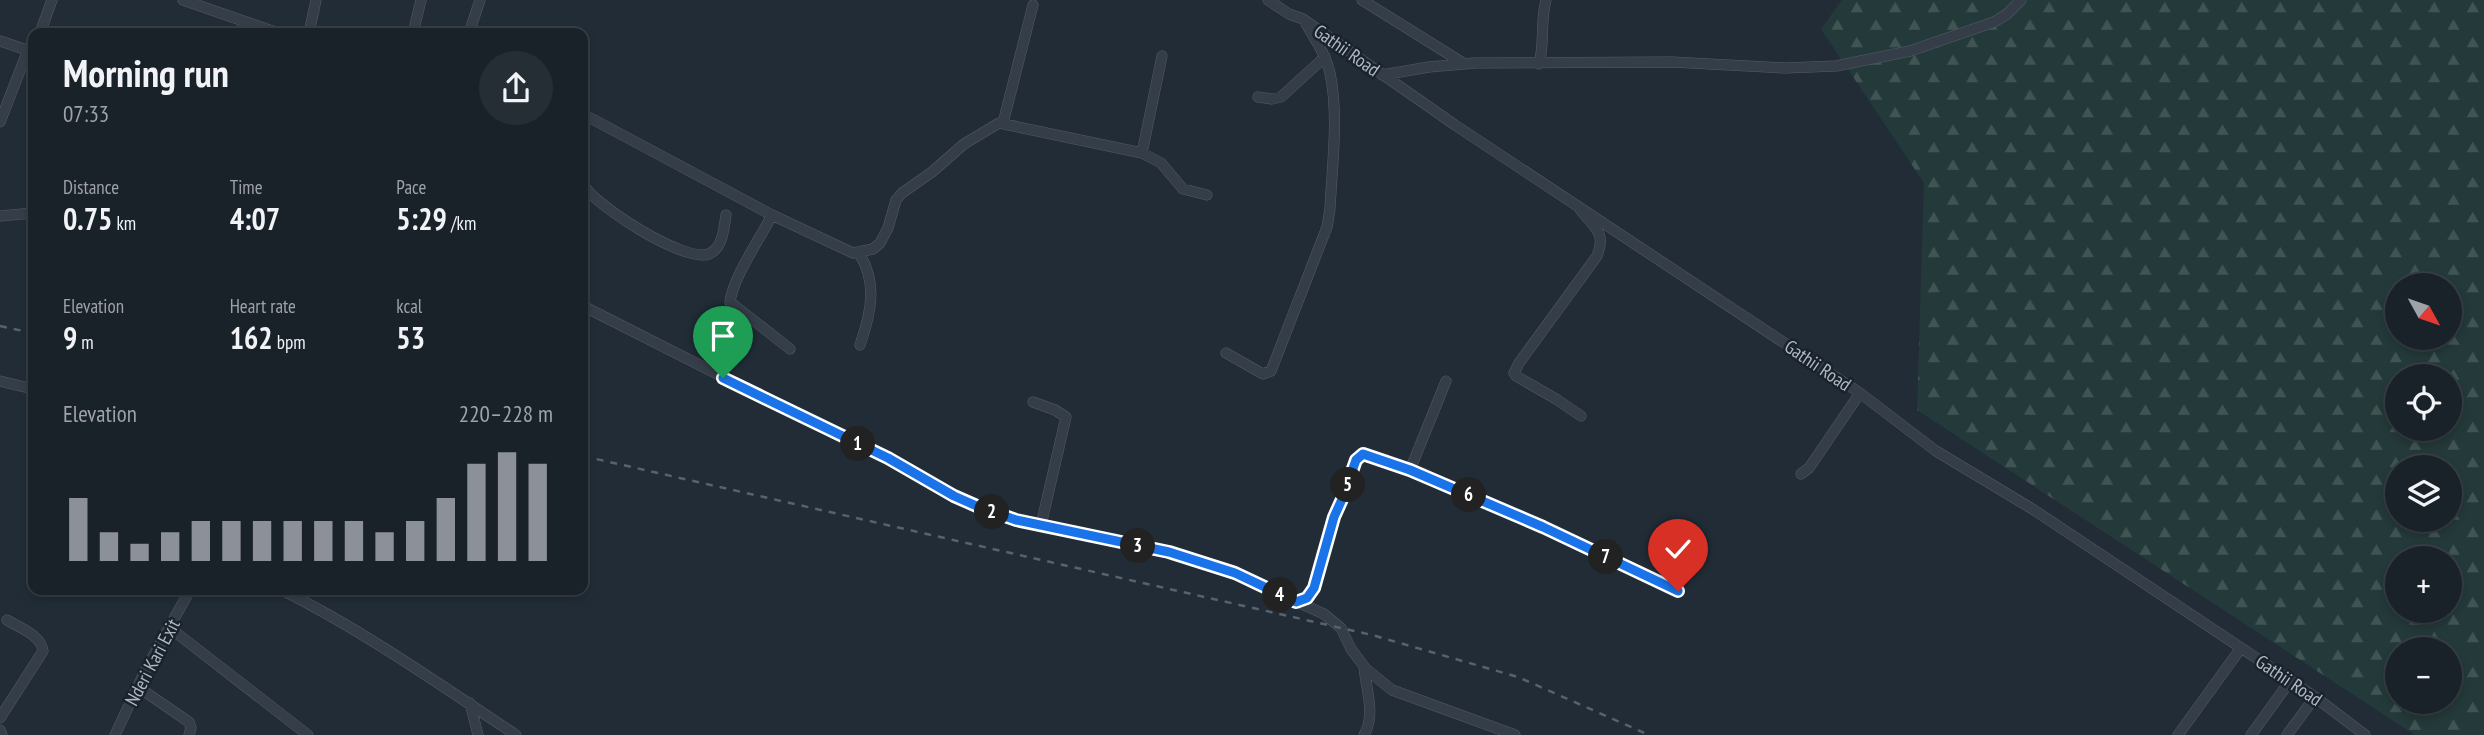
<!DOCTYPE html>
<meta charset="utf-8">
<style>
body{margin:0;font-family:"PT Sans Narrow",sans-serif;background:#262e35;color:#f1f3f6;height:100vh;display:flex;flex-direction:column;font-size:26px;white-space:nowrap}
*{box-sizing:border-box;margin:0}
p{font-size:23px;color:#9fa3a8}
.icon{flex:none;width:38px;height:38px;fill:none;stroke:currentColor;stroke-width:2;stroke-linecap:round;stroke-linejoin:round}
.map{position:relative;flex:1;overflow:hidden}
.drawer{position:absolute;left:28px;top:28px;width:560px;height:567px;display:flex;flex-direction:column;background:#192129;border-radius:14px;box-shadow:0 4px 10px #0003,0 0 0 2px #373e46}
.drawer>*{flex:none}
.needle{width:46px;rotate:130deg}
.tools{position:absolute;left:2385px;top:273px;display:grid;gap:14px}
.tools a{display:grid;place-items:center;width:77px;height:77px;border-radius:50%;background:#192129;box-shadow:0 4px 10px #0003,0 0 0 2px #373e46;font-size:35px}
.pin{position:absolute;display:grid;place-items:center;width:60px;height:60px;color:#fff;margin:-72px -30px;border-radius:50% 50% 50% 0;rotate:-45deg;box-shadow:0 0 7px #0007}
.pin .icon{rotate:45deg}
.km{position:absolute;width:35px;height:35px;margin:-18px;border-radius:50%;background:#222;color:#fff;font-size:19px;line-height:35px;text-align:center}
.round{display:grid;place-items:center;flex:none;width:74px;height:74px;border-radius:37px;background:#262e35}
.overview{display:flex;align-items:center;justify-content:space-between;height:119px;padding:0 35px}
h1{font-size:38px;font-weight:700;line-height:52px}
.stats{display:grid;grid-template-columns:repeat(3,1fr);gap:10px;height:119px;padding:7px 35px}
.stats div{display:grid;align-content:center}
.stats b{font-size:30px;font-weight:700}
.stats small{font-size:19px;font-weight:400}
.stats p{font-size:19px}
.chart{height:196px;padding:14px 35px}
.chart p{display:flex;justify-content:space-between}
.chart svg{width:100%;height:126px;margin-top:7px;stroke:#8c9099;stroke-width:6}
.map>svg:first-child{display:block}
</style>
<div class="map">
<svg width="2484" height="735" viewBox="0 0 2484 735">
<defs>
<pattern id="forest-firs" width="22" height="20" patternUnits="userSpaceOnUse" patternTransform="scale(1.75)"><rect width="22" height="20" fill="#243939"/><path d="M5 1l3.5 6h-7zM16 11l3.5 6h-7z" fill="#415454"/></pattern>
</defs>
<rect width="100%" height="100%" fill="#212c37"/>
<path fill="url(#forest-firs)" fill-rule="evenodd" d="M1842,0H2484V735H2415L1917,410L1924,183L1821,29ZM2398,285H2450V338H2398ZM2398,376H2450V429H2398ZM2398,467H2450V520H2398ZM2398,558H2450V611H2398ZM2398,649H2450V702H2398Z"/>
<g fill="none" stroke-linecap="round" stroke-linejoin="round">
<g stroke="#525c66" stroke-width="11">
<path id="minor" d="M183,0L278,33
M1268,0L1289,14L1303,19L1455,125L1860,393L1936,451L2034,510L2315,697L2365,735
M1362,0L1463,63
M40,33L52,0
M240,33L244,22
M309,33L316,0
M413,33L421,0
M469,33L480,0
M0,41L33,52
M1539,64C1545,43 1540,21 1546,0
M1382,75L1429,67L1475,63L1672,62L1785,68L1836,66L1910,51L1994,22L2007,14L2021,0
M1258,97L1272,99L1281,97L1325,57
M583,114L772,215L853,253L873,249L880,243L888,228L896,200L902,193L932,172L964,144L999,123L1142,153L1161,163L1183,189L1207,195
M0,122L28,50
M1003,123L1033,5
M1142,153L1162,56
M583,184C594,205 684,263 709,254C723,248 724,228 726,215
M1580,209C1593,227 1607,232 1597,256L1519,363L1514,373L1516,376L1556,399L1581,416
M772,215C760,239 733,277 730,302L790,349
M0,216L33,213
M859,253C878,283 871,313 860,345
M583,306L818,425L888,458L954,496L979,507L1016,520L1190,558L1235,574L1324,614L1341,628L1351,649L1366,669L1392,690L1515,735
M1226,353L1263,374L1271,371L1327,227L1330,209C1332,165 1339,116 1330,73C1326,55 1315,39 1306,24
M0,381L33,389
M1033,402L1055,410L1066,417L1041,525
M1410,470L1446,381
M1801,474L1809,468L1860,393
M282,590C364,631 439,684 516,735
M1296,602L1307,598L1314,588L1334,517L1343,497L1356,460L1363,454L1410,470L1543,527L1678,591
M170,628L308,735
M138,687L189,722L191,728L189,735
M470,703L478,735
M0,718L43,651C41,635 20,628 7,620
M0,730L2,735
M115,735L145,671L190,590
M1364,735C1376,714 1366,690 1364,667
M2178,735L2241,648
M2251,735L2290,681
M2287,735L2315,697"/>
</g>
<use href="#minor" stroke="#353e48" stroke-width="10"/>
<path stroke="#57626f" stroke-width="2.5" stroke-dasharray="7 7" stroke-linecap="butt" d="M0,326L33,333
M583,456L1372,635L1518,677L1649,735"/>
</g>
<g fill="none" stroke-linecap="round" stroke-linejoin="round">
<g stroke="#fff" stroke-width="14">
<path id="route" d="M723,378L888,458L954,496L979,507L1016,520L1169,552L1235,573L1296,602L1307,598L1314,588L1334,517L1343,497L1356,460L1363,454L1410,470L1543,527L1678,591"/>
</g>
<use href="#route" stroke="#1a73e8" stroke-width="9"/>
</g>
<g text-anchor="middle" stroke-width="5" stroke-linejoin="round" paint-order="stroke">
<g font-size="19" fill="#afb9c4" stroke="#1a232c">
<text transform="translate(1347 50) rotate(35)" y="7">Gathii Road</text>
<text transform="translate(1818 365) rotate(34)" y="7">Gathii Road</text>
<text transform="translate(152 662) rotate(-62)" y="7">Nderi Kari Exit</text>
<text transform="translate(2289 680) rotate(34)" y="7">Gathii Road</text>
</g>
</g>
</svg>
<div class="tools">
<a><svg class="needle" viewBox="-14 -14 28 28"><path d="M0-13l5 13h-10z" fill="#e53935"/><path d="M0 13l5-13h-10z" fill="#9fa3a8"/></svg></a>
<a><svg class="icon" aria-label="locate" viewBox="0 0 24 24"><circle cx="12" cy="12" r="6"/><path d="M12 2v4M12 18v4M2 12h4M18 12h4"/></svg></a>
<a><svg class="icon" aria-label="layers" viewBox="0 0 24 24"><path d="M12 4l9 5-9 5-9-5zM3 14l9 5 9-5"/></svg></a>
<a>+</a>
<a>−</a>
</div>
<div class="pin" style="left:723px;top:378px;background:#1e9e55"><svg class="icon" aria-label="arrive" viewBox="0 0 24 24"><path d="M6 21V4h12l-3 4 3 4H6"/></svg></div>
<div class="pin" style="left:1678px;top:591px;background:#d93025"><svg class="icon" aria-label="check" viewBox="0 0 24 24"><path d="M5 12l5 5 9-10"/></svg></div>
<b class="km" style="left:858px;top:444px">1</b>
<b class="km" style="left:992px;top:512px">2</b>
<b class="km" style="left:1138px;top:546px">3</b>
<b class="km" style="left:1280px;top:595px">4</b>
<b class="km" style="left:1348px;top:485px">5</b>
<b class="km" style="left:1469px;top:495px">6</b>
<b class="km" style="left:1606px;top:557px">7</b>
<section class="drawer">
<div class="overview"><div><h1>Morning run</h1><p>07:33</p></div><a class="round"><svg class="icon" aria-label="share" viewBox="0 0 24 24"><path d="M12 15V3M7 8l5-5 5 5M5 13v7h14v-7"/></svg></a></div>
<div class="stats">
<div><p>Distance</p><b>0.75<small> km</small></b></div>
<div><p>Time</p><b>4:07</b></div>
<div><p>Pace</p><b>5:29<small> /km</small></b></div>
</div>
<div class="stats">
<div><p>Elevation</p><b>9<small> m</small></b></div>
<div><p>Heart rate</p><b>162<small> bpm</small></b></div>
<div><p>kcal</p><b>53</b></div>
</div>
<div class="chart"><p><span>Elevation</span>220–228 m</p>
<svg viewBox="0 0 160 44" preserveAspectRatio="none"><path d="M5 44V22M15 44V34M25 44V38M35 44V34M45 44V30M55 44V30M65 44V30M75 44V30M85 44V30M95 44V30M105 44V34M115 44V30M125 44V22M135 44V10M145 44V6M155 44V10"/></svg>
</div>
</section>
</div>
